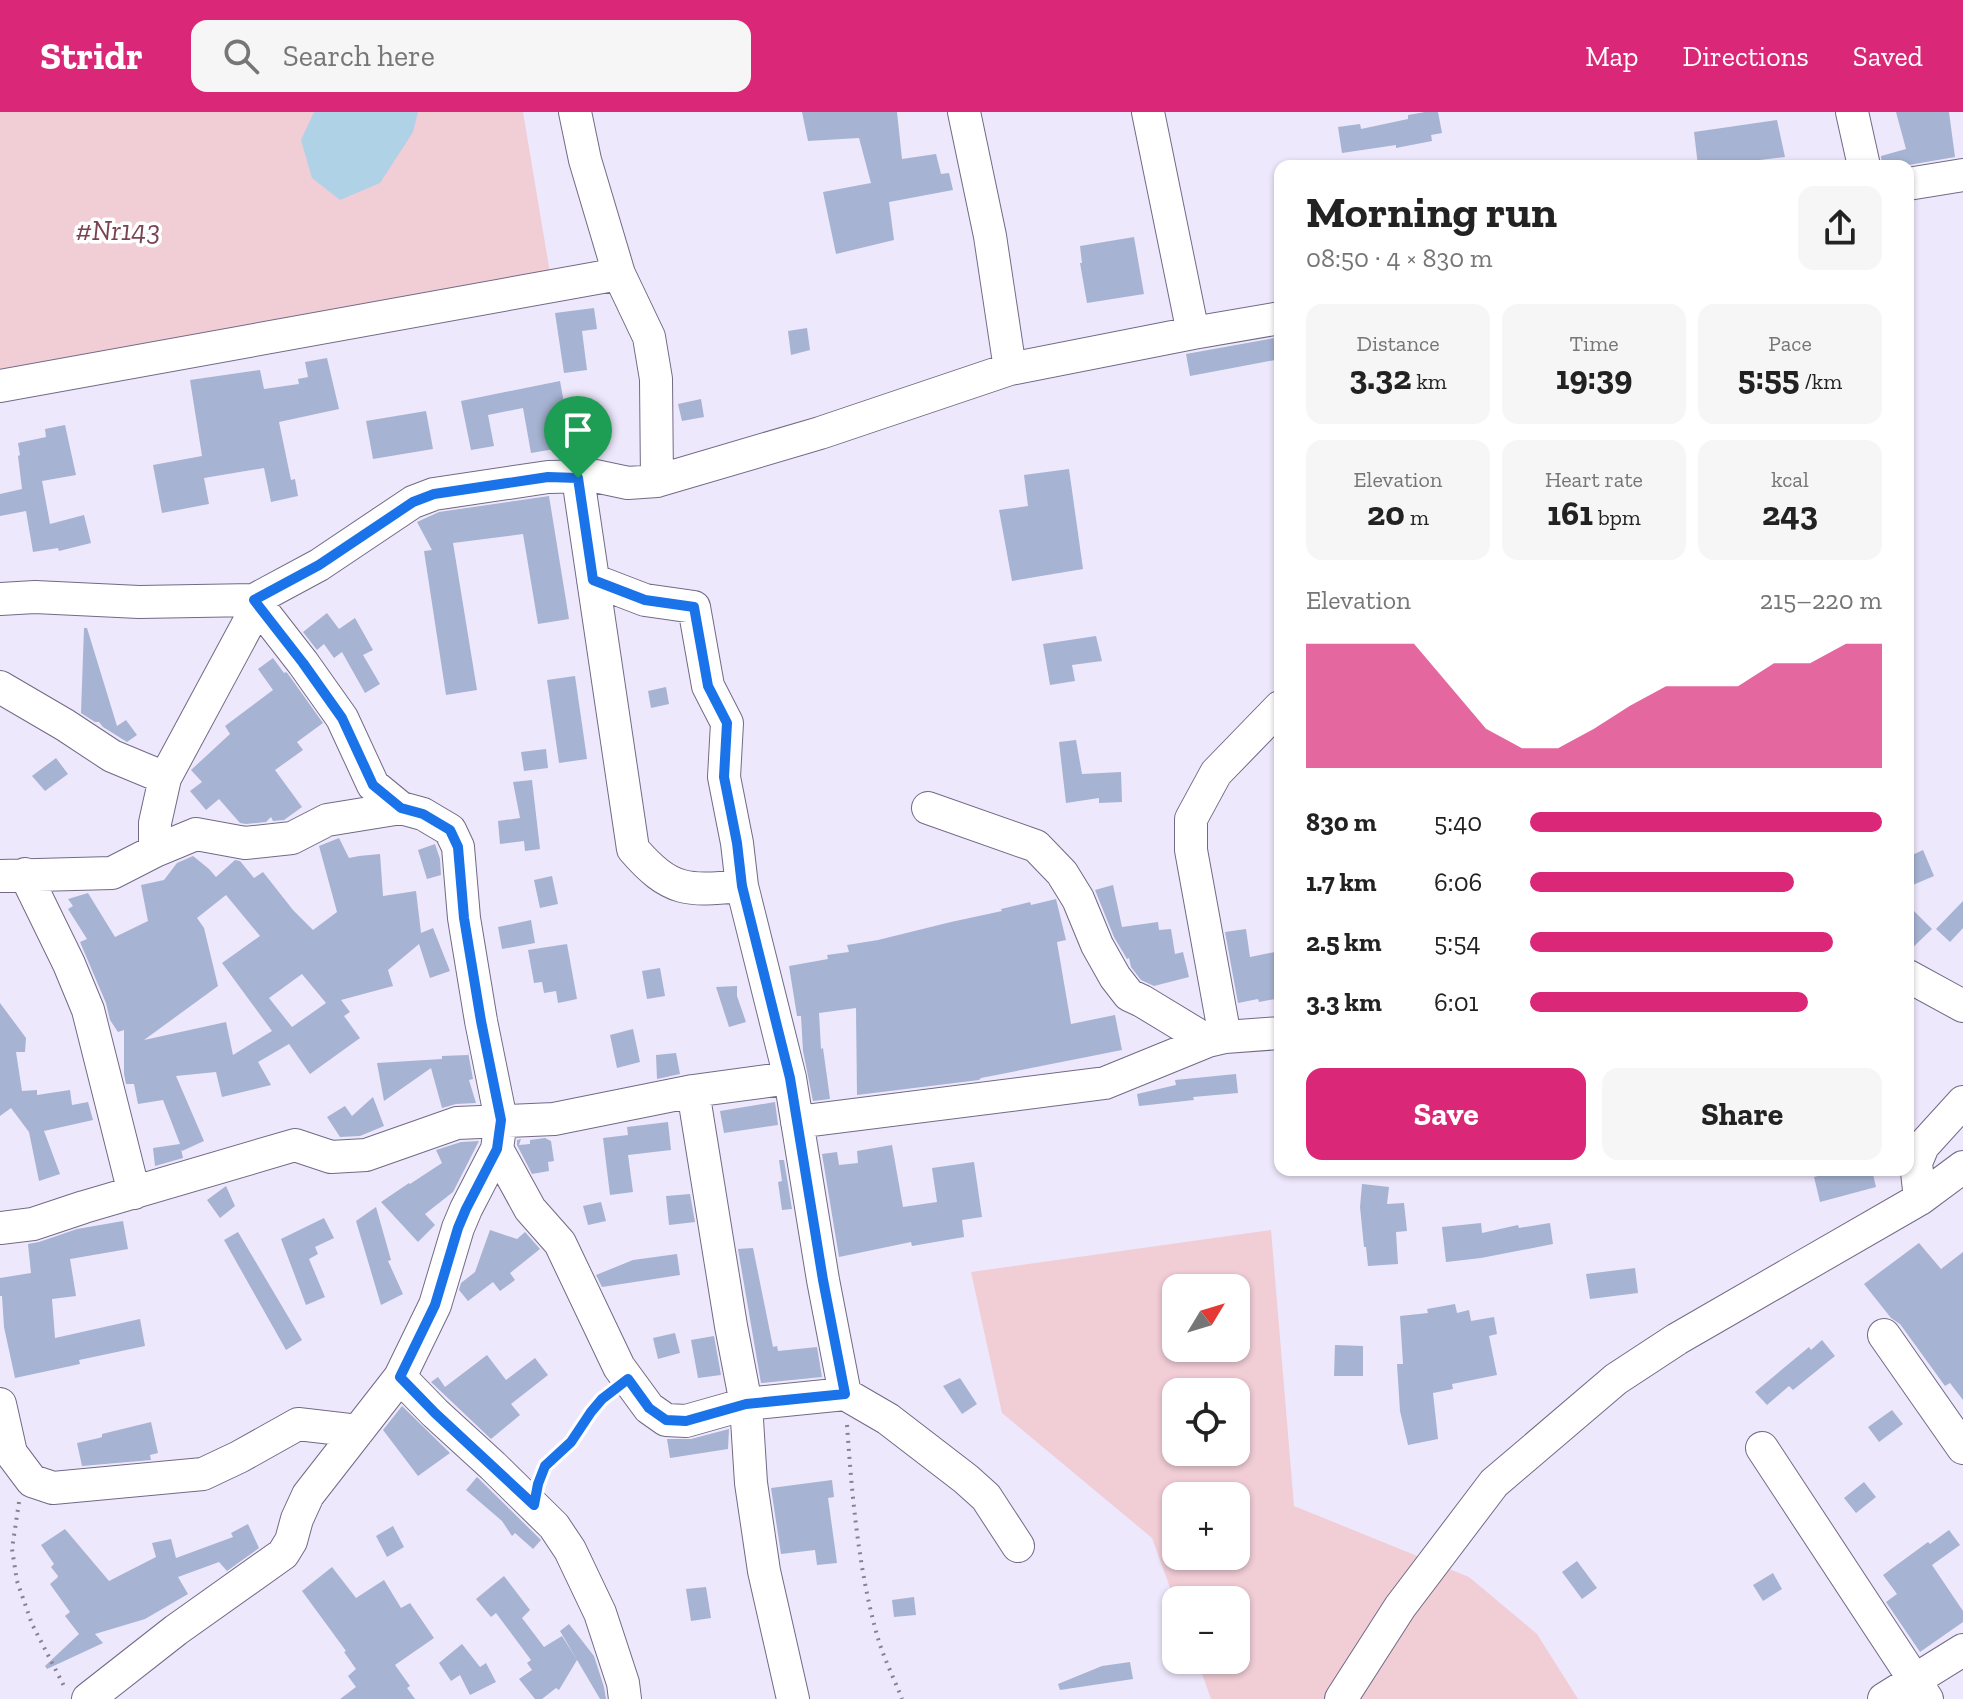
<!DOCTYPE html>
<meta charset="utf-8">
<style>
body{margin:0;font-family:"Zilla Slab",serif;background:#f6f6f6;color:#222;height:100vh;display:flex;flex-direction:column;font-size:30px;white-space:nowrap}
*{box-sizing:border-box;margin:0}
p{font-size:26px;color:#767676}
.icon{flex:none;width:44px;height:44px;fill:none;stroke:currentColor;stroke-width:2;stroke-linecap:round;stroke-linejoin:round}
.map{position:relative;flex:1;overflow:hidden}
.drawer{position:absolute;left:1274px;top:48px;width:640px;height:1016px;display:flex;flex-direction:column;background:#fff;border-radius:16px;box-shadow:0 2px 6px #0004}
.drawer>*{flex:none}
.needle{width:52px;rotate:52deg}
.buttons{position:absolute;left:1162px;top:1162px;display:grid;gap:16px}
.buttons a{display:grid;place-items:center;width:88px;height:88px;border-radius:16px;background:#fff;box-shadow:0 2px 6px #0004;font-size:40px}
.pin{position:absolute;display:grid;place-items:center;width:68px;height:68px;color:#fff;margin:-82px -34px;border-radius:50% 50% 50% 0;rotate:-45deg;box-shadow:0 0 8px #0007}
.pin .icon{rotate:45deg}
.round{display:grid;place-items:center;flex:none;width:84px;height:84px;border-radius:16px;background:#f6f6f6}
.head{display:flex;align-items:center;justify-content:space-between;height:136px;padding:0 32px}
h1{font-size:44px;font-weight:800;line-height:60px}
.figures{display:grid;grid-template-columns:repeat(3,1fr);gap:12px;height:136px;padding:8px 32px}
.figures div{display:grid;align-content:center;border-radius:16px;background:#f6f6f6;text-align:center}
.figures b{font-size:34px;font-weight:800}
.figures small{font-size:22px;font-weight:400}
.figures p{font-size:22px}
.chart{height:224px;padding:16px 32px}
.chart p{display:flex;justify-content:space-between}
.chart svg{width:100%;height:144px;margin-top:8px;fill:#db2777;opacity:.7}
.cta{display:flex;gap:16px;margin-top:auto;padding:16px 32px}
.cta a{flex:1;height:92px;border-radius:16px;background:#db2777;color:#fff;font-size:32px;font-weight:800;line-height:92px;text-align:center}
.cta a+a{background:#f6f6f6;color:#222}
ul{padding:0 32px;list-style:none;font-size:26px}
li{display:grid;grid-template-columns:128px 96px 1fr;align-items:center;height:60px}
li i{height:20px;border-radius:10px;background:#db2777}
header{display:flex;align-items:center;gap:48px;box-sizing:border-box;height:112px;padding:0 40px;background:#db2777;color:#fff}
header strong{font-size:38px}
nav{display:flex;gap:44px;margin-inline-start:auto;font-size:28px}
.search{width:560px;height:72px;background:#f6f6f6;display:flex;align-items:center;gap:20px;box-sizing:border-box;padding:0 28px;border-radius:16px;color:#767676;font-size:30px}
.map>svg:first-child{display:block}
</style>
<header>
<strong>Stridr</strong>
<div class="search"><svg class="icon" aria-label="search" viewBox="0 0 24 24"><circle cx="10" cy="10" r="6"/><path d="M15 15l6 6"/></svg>Search here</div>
<nav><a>Map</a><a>Directions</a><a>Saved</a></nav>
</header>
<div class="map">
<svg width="1963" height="1587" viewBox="0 0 1963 1587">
<rect width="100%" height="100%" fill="#eee8fc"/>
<path fill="#f1cdd6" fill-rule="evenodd" d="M0,0H523L550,161L277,211L0,257Z
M1271,1118L1294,1394L1469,1465L1537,1522L1578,1587H1211L1197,1548H1236V1488H1176V1492L1152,1426L1002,1301L971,1160ZM1176,1176H1236V1236H1176ZM1176,1280H1236V1340H1176ZM1176,1384H1236V1444H1176Z"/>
<path fill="#b0d2e6" d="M314,0H418L413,20L380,71L340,88L312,66L301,28Z"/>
<path fill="#a6b3d2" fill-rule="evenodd" d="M802,0H897L902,47L936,42L941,62L949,61L953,78L889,90L894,128L836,142L823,80L871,71L859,26L808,29Z
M1425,0H1438L1442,21L1431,23L1432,29L1396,36V33L1342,41L1338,15L1360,12L1361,17L1408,7V3Z
M1896,0H1949L1955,45L1903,54H1882L1881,44L1906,37Z
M1777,8L1785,45L1712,54H1698L1694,20Z
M1134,125L1144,182L1087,191L1080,151H1082L1080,134Z
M594,196L597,217L582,219L587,258L564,261L555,201Z
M807,216L810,238L791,243L788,219Z
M1280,225V247L1190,264L1186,242Z
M327,246L339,297L279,310L291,368L295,367L298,384L271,390L264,356L204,366L209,392L162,401L153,353L202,344L190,268L260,258L264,277L299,272L298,267L308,265L305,250Z
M560,269L572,334L531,341L523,296L488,303L494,334L471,338L461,289Z
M701,287L704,305L682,309L678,292Z
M426,299L433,337L373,347L366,309Z
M65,313L76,363L42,369L50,412L84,403L91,431L59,439L58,436L33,440L26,399L0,404V382L22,377L18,344L20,343L18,331L46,325L45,317Z
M1069,357L1083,457L1012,469L999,398L1028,394L1024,363Z
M549,384L569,507L538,512L523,422L453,431L477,578L446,583L424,439L432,438L417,410L439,400Z
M327,501L339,517L355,506L373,538L363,543L380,572L365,581L342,540L334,546L324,532L317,538L303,520Z
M84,516H87L117,614L126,608L137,623L127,630L103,615L99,610H95L81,601Z
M1096,524L1102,549L1072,553L1075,569L1050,573L1043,532Z
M273,546L284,561L286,560L288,562L323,611L297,630L303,638L275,658L302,695L284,708L273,709L271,705L266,710L246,712L240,711L219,687L206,698L190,679L202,670L191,658L230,622L225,614L273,578L258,557Z
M575,564L587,647L559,651L547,568Z
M666,575L669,592L651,596L648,579Z
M1076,628L1082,662L1121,660L1122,690L1099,691V686L1066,691L1059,630Z
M546,637L548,656L524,659L521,640Z
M56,646L68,662L45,679L32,664Z
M532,668L540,737L525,739L524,729L500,732L498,709L520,706L513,670Z
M339,726L349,746L359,744L380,742L383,784L416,779L421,821L433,816L450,859L430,866L419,832L388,858L393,874L341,888L350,900L344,904L360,926L310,962L289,932L258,950L271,973L222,985L216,960L176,964L204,1029L182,1039L181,1037L183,1046L155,1054L153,1036L180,1032L163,988L138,992L134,972H126L124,962V918L118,920L110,908L106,891L80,830L87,827L68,797L73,794L68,787L88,781L115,825L148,809L141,773L164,768L177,751L193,744L209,757L216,765L235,748L240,749L254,766L263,760L293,798L313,818L337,800L319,734ZM226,783L260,824L222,851L272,919L233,943L226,910L144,928L218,874L204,816L197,806ZM302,862L326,891L292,915L269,886Z
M435,732L440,747L441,763L427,767L418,738Z
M1923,738L1934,764L1908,775V745Z
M552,764L558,792L540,796L534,768Z
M1113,773L1122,815L1158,810L1159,818L1171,817L1175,842L1183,840L1189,865L1154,874L1141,868L1131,855L1129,846L1127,847L1114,825L1095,778Z
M1056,787L1066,828L1057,830L1071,912L1115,903L1122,938L981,966L979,968L857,983L856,896L819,901L821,937L823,936L830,987L813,989L803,939L801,904H797L789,854L828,847L827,843L849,840L847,833L878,828L951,810L1002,799L1001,797L1030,790L1031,793Z
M1963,789V816L1950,830L1936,817Z
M1908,793L1932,817L1908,840Z
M531,808L535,831L502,837L498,815Z
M1246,817L1250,845L1280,839V886L1259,890L1258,887L1238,891L1225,820Z
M567,832L577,887L558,891L556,879L544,881L542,870L534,871L528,838Z
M660,856L665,884L647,887L642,859Z
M737,874V884L746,910L729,915L716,875Z
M0,891L26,926L25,940H16L22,979L37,978V983L70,978L72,993L88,990L93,1008L44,1019L60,1062L39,1069L29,1020L11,996L0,1004Z
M633,917L640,950L617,956L610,923Z
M468,940L473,967L469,968L476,991L456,992L442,996L431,956L384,989L377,951L442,947V944L468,943Z
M676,941L680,962L657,967L656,943Z
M1236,962L1238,981L1193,985L1194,988L1139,994L1137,982L1176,973L1175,968Z
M373,985L384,1014L360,1024L340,1025L327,1005L345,994L352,1004Z
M775,990L778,1013L724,1021L720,999Z
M668,1010L671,1038L628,1043L633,1080L610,1083L603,1026L628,1023L627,1015Z
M545,1026L551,1029L554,1049L548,1050L549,1059L532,1062L517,1033V1028L521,1027L519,1033L530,1032V1028Z
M479,1029L453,1080L425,1102L435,1113L418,1130L381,1090L409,1071L410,1072L442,1051L436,1038L461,1030Z
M892,1033L903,1095L937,1090L932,1056L974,1050L982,1105L962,1108L964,1125L912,1134L911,1130L839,1145L822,1042L837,1040L839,1053L858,1051L857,1039Z
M779,1048H784L792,1097L782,1098L778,1070L782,1069Z
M1841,1058L1842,1063L1859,1058H1872L1876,1075L1820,1090L1814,1065Z
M1362,1072L1389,1075L1387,1092L1404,1091L1407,1119L1396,1120L1398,1152L1368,1154L1366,1135H1364L1360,1095Z
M226,1074L235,1094L220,1106L207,1088Z
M690,1082L695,1110L669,1113L666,1084Z
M601,1090L606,1109L588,1113L583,1094Z
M376,1095L391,1148L388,1149L403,1182L381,1193L356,1109Z
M324,1106L334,1126L315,1135L318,1142L309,1147L325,1185L306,1193L281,1127Z
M123,1109L128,1137L70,1147L76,1184L52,1187L55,1226L140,1207L145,1234L79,1248L80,1252L15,1266L4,1215L2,1184H0V1166L31,1161L28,1132L39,1130L77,1117Z
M1481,1111L1482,1121L1518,1113L1519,1116L1550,1111L1553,1132L1481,1146L1446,1150L1442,1115Z
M490,1118L517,1127L525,1120L540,1137L510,1161L515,1168L500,1179L493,1170L468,1189L459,1178L461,1171L475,1160Z
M238,1120L302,1228L286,1238L224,1128Z
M1919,1131L1941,1157L1963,1140V1288L1950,1271L1945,1274L1900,1212L1891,1206L1864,1172Z
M753,1136L773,1235L777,1234L778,1239L817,1235L822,1265L761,1271L738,1137Z
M677,1142L680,1163L602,1175L596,1163L633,1148Z
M1635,1156L1638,1181L1590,1187L1586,1162Z
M1455,1192L1457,1201L1469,1198L1471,1209L1494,1205L1497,1222L1489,1224L1497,1263L1452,1272L1453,1277L1433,1281L1438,1327L1408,1333L1400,1299L1397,1252H1403L1400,1204L1428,1201L1427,1197Z
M675,1221L680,1241L658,1247L653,1226Z
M714,1224L721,1263L698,1266L691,1228Z
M1822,1228L1835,1244L1793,1278L1789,1274L1767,1293L1755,1280L1809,1235L1811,1238Z
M1335,1233L1363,1234V1264H1334Z
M487,1243L506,1268L535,1246L548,1263L511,1292L520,1303L491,1327L431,1270L438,1265L445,1275Z
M960,1266L977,1292L962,1302L943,1274Z
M402,1294L450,1341L418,1364L383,1318Z
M1892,1298L1903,1312L1879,1330L1868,1315Z
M151,1310L158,1341L150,1343L151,1348L82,1354L77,1331L99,1326L102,1325V1322Z
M729,1317L728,1337L670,1346L667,1327H691Z
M477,1365L539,1426L541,1428L533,1437L515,1421L512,1424L502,1409L466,1378Z
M832,1368L834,1385L828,1386L837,1451L817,1453L815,1438L781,1442L771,1376Z
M1864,1370L1876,1385L1856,1401L1844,1386Z
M248,1412L259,1436L227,1459L219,1450L178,1465L188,1482L145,1507L95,1522L103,1531L47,1557L45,1554L79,1522L65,1504L70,1500L50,1472L57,1466L58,1464L51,1455L54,1452L41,1433L65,1417L109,1469L156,1445L152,1431L171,1427L176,1446L233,1425L231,1421Z
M393,1414L404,1435L387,1445L376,1424Z
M1949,1418L1960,1433L1932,1453L1963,1499V1510L1920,1540L1886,1490L1897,1482L1883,1463L1928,1430L1930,1432Z
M1577,1449L1597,1476L1582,1487L1562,1460Z
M332,1455L356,1486L384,1468L401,1496L410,1491L434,1526L395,1553L410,1574L407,1576L415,1587H340L356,1575L348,1564L356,1557L344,1540L346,1539L302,1479Z
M1773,1461L1782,1477L1763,1489L1753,1473Z
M504,1464L530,1498L522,1506L544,1535L562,1524L577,1548L559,1578L556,1576L542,1587H535L519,1567L532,1558L527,1551L531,1548L496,1501L491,1505L476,1487Z
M706,1475L711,1506L691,1509L686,1477Z
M914,1485L916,1503L894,1505L892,1488Z
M569,1512L594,1544L604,1575L606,1587H600L560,1519Z
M462,1532L480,1555L486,1551L496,1570L470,1583L460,1563L451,1569L439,1551Z
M1130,1550L1133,1567L1060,1578L1058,1572L1102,1554Z"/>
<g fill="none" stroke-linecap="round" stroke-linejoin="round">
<g stroke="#726a86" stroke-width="34">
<path id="minor" d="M964,0L990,124L1010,257
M1148,0L1193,221
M1852,0L1864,54
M1908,72L1963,63
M619,162L649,225L656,267L657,369
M0,274L619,162L585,48L575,0
M578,366L633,737C671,781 688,779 742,774L790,966
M593,468L645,488L694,495L708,574L727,611L724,665L737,731L742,774
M0,487L35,485L139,490L254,488L319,453L413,390L434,382L548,365L595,364L628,371L657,369L820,321L1010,257L1193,221L1280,206
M0,575L65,613L112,644L165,666
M928,696L1036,734L1062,761L1078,787L1097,833L1115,865L1129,883L1142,889L1208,929
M155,739V711L165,666L257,495
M25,762L69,852L88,898L134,1081
M0,764L112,761L155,739L196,722L245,731L292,726L327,708L401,696
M1908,864L1963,894
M1225,925L1191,738V707L1216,661L1280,595
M693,979L731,1214L746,1292L845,1282
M797,1010L1105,971L1208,929L1225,925L1280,921
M497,1037L530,1097L560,1131L619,1255L649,1296L666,1308L686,1309L746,1292L751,1371L764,1459L793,1587
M1920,1087L1916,1051L1923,1034L1963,990
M0,1116L33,1112L84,1095L295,1033L331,1045L366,1043L457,1011L554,1007L693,979L790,966L823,1168L845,1282L888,1307L966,1367L986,1385L1018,1434
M1884,1223L1963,1336
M400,1265L435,1301L493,1354L554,1414L570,1438L600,1501L623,1571L625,1587
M0,1292L11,1341L32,1369L53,1376L203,1362L239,1345L298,1312L358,1319
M1762,1336L1927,1587
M88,1587L176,1518L283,1442L291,1429L297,1407L308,1383L400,1265L435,1193L458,1116L466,1097L497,1037L501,1008L481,909L464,806L458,735L450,718L423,702L401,696L373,673L342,606L303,551L254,488
M1341,1587L1400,1495L1494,1371L1616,1267L1677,1227L1920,1087L1963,1055
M1884,1587L1963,1538"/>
</g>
<path stroke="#878291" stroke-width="4" stroke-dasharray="2 6" stroke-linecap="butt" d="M847,1313C852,1383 858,1455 877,1523C883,1545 894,1566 902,1587
M541,1364C547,1347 560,1341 571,1329C585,1314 592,1295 608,1282
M19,1390L12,1437L17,1469L32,1512L64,1574"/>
<use href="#minor" stroke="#fff" stroke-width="32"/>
</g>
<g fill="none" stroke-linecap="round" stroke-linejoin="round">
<g stroke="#fff" stroke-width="16">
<path id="route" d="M548,365L578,366L593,468L645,488L694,495L708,574L727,611L724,665L737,731L742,774L790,966L823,1168L845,1282L746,1292L686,1309L666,1308L649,1296L628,1267L602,1287L591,1300L571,1330L545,1354L538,1372L534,1393L435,1301L400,1265L435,1193L458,1116L466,1097L497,1037L501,1008L481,909L464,806L458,735L450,718L423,702L401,696L373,673L342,606L303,551L254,488L319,453L413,390L434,382Z"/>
</g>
<use href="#route" stroke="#1a73e8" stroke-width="10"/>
</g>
<g text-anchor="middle" stroke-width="7" stroke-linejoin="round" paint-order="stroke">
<g font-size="28" font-style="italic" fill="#794353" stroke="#fff">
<text x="118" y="128">#Nr143</text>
</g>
</g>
</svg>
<div class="buttons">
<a><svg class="needle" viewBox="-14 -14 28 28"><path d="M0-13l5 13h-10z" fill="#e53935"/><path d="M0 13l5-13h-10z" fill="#767676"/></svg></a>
<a><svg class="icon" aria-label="locate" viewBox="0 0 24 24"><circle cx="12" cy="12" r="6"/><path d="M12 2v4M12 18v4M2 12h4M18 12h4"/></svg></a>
<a>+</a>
<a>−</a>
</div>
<div class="pin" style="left:578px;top:366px;background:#1e9e55"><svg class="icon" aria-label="arrive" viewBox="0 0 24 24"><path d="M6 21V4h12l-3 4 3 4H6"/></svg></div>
<section class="drawer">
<div class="head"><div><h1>Morning run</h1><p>08:50 · 4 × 830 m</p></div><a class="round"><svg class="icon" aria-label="share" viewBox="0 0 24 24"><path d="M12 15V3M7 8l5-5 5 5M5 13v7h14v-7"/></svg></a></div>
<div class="figures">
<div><p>Distance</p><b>3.32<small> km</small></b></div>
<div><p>Time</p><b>19:39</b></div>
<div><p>Pace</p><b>5:55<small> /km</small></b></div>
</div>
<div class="figures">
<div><p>Elevation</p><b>20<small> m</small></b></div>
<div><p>Heart rate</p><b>161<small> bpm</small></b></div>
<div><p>kcal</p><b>243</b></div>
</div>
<div class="chart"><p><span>Elevation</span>215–220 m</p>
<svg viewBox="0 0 160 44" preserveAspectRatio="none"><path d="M0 44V6L10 6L20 6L30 6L40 19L50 32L60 38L70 38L80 32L90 25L100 19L110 19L120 19L130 12L140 12L150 6L160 6V44z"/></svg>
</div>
<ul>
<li><b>830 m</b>5:40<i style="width:100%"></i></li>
<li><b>1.7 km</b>6:06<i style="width:75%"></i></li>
<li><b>2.5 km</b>5:54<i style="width:86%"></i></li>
<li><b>3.3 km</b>6:01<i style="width:79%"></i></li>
</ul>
<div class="cta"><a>Save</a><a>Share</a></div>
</section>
</div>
